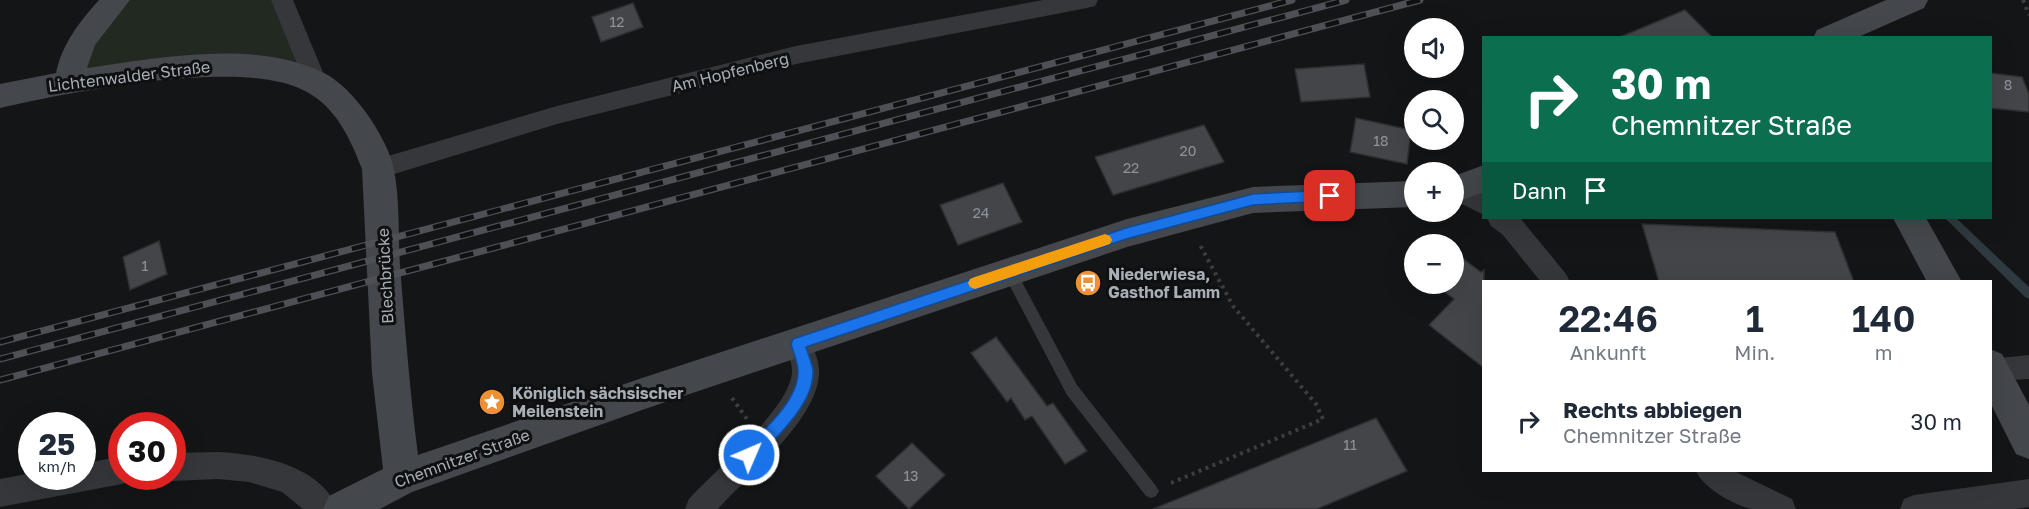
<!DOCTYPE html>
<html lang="de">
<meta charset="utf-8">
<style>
body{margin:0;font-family:"Golos Text",sans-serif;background:#f6f6f7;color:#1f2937;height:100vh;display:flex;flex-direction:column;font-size:22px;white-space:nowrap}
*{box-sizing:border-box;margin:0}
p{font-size:20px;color:#747a83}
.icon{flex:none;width:33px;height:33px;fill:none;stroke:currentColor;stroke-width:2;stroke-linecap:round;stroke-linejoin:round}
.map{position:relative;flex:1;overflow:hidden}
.drawer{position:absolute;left:1482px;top:280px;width:510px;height:192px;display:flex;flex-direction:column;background:#fff;border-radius:0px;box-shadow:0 6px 24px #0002}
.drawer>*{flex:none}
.guide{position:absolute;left:1482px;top:36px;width:510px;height:183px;border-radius:0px;box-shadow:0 6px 24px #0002;background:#0b6e4f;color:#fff;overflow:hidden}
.controls{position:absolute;left:1404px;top:18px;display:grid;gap:12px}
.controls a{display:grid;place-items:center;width:60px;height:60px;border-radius:50%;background:#fff;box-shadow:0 6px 24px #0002;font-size:30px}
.speed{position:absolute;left:18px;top:412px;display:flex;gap:12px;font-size:30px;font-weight:700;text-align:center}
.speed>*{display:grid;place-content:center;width:78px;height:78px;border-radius:50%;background:#fff;box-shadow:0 6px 24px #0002;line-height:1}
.speed small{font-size:15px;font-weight:400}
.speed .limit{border:9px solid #d22;background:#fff;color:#111}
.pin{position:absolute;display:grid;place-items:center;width:51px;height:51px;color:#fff;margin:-26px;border-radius:12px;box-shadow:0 3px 9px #0006}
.me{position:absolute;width:66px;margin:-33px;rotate:45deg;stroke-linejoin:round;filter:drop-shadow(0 0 4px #0008)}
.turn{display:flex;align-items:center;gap:21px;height:126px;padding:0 30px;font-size:27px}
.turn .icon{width:78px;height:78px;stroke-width:2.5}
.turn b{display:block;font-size:42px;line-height:51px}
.then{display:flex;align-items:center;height:57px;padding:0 30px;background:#0003;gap:12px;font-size:22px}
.eta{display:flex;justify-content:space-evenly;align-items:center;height:102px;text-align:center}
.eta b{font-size:36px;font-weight:600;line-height:42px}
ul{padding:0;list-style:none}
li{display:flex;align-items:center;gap:18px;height:78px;padding:0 30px}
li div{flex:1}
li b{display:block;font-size:22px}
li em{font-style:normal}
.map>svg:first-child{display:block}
.green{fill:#212921}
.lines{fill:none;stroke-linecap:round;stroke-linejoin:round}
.stream{fill:#2e3a3f;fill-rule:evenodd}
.building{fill:#434549;stroke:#2f2f32;stroke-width:1.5}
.path{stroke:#3c3f42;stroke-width:4;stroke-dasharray:3 4.5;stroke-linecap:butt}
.lane{fill:#36373b;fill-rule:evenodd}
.street{fill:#36373b;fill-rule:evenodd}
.secondary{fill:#44474b;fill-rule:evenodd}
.rail-casing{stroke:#4d5054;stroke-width:7}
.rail{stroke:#0f1011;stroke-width:4.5;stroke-dasharray:14;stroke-linecap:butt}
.route{fill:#1a73e8;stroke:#114b97;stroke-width:1.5}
.slow{fill:#f59e0b}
.labels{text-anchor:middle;stroke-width:6;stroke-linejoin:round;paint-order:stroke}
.number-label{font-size:14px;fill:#8e949b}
.street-label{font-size:16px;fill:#a7aeb6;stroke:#0f1011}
.poi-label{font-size:16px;font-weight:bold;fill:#a7aeb6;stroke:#0f1011;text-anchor:start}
</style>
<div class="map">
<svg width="2029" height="509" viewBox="0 0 2029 509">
<rect width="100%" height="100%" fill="#141516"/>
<!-- green -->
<path class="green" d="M116 0H282L315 82 285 72 71 82Z"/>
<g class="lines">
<!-- stream -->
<path class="stream" d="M1945 218H1956L2029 287V299L2025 297Z"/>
</g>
<!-- building -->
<g class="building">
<path d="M633 3 643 27 601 42 592 17Z"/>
<path d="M1685 10 1713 38H1620V37Z"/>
<path d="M1364 64 1370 97 1301 102 1295 69Z"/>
<path d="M1990 73 2022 77 2029 94V112L1990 108Z"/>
<path d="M1356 118 1411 130 1407 164 1350 152Z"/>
<path d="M1204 125 1224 162 1113 195 1095 157Z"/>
<path d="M1003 183 1022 222 958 245 940 205Z"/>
<path d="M1642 224 1835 232 1854 282H1659Z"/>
<path d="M159 241 167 274 130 290 123 257Z"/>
<path d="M1454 252 1481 272 1484 270V368L1429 325 1454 299 1434 284H1454Z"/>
<path d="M996 337 1047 406 1053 403 1087 451 1065 464 1032 416 1025 420 1011 398 1007 402 971 353Z"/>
<path d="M1376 418 1407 471 1317 509H1153Z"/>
<path d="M912 443 945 475 909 509 876 476Z"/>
</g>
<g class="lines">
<!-- path -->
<g class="path">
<path d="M2023 0 2029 15"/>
<path d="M1203 293 1222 287"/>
<path d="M732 398 747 419"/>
<path d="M1171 483 1323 419 1316 404 1233 306 1200 245"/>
</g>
<!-- lane -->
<path class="lane" d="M1009 265 1014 267 1077 385 1156 486 1159 491 1156 496 1151 498 1146 496 1067 395 1002 271 1004 267Z"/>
<!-- street -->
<g class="street">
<path d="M271 0H293L327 82 323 88 315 91 307 88Z"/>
<path d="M1043 0H1098L1095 6 1087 8 796 64 557 124 378 179 369 176 366 169 369 162 378 159 557 106 796 46Z"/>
<path d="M1454 179 1464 182 1484 193V215L1454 200Z"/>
<path d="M1487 218H1518L1521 219 1566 274 1570 282H1541L1503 235 1491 226Z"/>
<path d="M798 332 807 335C812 345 819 359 819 370 821 417 747 476 718 509H685L689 499C714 471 792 407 792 371 792 362 787 352 785 344L789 335Z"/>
<path d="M2029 355V379L1990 381V359Z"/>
<path d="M218 452C260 454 320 465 338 509H303L282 492 249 482 218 479 172 481 163 477H172V453Z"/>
<path d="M122 456V477H133L132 480 122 484 0 507V479L32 473V477H82V464Z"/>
<path d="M1696 471H1734L1792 499 1796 509C1782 509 1767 509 1753 509 1736 507 1702 487 1696 471Z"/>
<path d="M2029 479V507L2015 509H1900L1904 499 1914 495Z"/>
</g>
<!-- secondary -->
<g class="secondary">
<path d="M99 0H130L95 45 87 68C159 58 256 39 324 73 353 87 388 138 394 170 400 201 398 234 400 265 405 329 410 392 418 455L642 378 1127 219 1253 187 1414 181V207L1253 213 1127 247 642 410 412 492 380 509H323L329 496 383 469 372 373 362 169C350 138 335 105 303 90 241 58 69 92 0 108V84L56 73C62 44 80 21 99 0Z"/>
<path d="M1886 0H1928L1924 8 1856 38H1813L1817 30Z"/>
<path d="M1484 165V192L1454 203V176Z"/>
<path d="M1893 218H1926L1962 282H1927Z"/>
<path d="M1990 349 2002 354 2029 405V459L2016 454 1990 402Z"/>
</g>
<defs>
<g id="rail">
<path d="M0 342 1292 0"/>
<path d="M0 359 1346 0"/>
<path d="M0 380 1420 0"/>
</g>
</defs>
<!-- rail casing -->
<use href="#rail" class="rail-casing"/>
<!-- rail -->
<use href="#rail" class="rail"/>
</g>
<!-- route -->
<path class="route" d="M1330 190 1337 196 1330 201 1253 205 1126 239 806 347C808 354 812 363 813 370 815 403 776 438 755 460L749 462 744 460 742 455 744 450C763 431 799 400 798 371 798 362 793 352 791 344L793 339 1126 228 1253 194Z"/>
<!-- slow -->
<path class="slow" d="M1105 234 1110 236 1112 240 1110 244 975 289 970 287 968 283 970 279 975 277Z"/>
<!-- icons -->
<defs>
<symbol id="bus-disc" viewBox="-11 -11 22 22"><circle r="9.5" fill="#ed9036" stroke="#0f1011"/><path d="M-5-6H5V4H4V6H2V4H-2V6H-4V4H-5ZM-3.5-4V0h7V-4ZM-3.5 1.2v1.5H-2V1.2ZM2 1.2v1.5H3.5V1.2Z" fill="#fff"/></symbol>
<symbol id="sight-disc" viewBox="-11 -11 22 22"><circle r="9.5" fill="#ed9036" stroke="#0f1011"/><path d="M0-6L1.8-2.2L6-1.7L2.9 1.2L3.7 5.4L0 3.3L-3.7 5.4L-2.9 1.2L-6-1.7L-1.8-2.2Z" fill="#fff"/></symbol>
</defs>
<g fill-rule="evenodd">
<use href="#bus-disc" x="1073" y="268" width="30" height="30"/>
<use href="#sight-disc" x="477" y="387" width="30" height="30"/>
</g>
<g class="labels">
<!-- number labels -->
<g class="number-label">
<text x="617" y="27">12</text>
<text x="2008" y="90">8</text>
<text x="1381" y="146">18</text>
<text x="1188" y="156">20</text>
<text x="1131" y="173">22</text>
<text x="981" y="218">24</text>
<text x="145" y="271">1</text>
<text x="1350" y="450">11</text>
<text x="911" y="481">13</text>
</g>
<!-- street labels -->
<g class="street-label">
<text transform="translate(730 72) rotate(-14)" y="6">Am Hopfenberg</text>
<text transform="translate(129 76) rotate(-7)" y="6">Lichtenwalder Straße</text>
<text transform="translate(385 276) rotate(-93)" y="6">Blechbrücke</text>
<text transform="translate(462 458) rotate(-20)" y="6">Chemnitzer Straße</text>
</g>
<!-- poi labels -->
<g class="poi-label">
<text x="1108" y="280">Niederwiesa,<tspan x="1108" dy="18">Gasthof Lamm</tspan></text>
<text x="512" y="399">Königlich sächsischer<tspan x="512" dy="18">Meilenstein</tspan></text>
</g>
</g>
</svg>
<div class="controls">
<a><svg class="icon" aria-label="sound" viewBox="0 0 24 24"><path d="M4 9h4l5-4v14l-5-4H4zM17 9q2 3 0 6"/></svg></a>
<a><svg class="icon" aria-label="search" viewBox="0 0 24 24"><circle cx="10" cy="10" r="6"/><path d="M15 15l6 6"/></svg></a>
<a>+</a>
<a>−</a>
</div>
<div class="speed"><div>25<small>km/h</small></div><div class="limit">30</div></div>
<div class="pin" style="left:1330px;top:196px;background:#d93025"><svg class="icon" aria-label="arrive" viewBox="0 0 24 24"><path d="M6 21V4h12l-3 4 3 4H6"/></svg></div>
<svg class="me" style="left:749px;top:455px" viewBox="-20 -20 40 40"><circle r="17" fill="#1a73e8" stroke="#fff" stroke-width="3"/><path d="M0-11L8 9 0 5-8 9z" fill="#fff"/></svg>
<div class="guide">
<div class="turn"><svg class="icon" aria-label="right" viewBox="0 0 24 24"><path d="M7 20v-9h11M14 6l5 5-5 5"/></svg><div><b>30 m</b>Chemnitzer Straße</div></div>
<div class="then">Dann<svg class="icon" aria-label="arrive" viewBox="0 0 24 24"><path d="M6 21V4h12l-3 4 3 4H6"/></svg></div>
</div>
<section class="drawer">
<div class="eta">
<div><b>22:46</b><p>Ankunft</p></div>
<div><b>1</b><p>Min.</p></div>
<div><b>140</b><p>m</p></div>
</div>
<ul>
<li><svg class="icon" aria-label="right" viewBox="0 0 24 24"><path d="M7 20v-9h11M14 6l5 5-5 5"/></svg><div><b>Rechts abbiegen</b><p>Chemnitzer Straße</p></div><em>30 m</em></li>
</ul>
</section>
</div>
